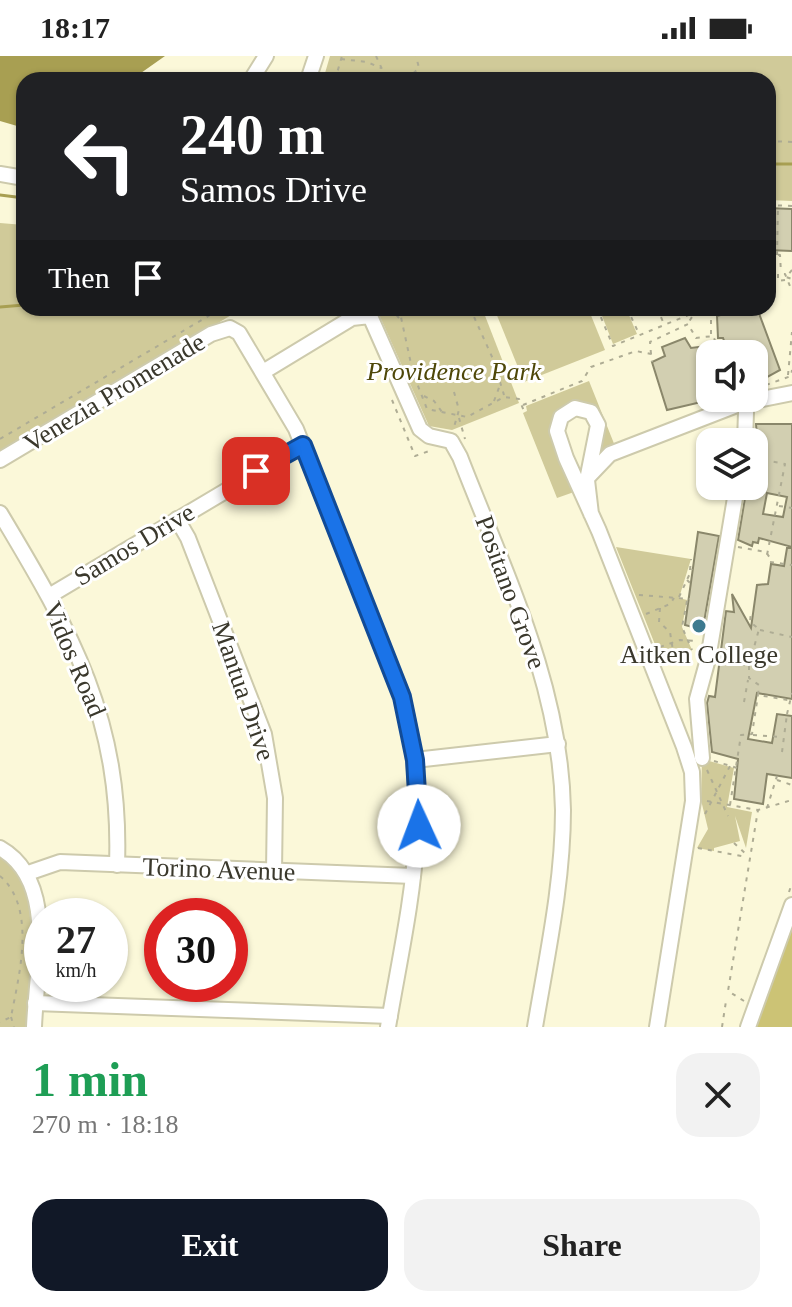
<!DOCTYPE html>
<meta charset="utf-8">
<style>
body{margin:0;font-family:Georgia,serif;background:#f2f2f2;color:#222;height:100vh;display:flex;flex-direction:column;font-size:30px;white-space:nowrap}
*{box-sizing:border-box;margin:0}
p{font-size:26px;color:#767676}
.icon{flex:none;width:44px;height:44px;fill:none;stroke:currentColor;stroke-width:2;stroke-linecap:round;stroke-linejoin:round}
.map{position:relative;height:971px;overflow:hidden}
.panel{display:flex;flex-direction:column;background:#fff;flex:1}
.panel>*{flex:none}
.banner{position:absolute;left:16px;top:16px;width:760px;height:244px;border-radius:24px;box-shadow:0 2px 6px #0004;background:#202124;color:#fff;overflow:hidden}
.fabs{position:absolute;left:696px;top:284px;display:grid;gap:16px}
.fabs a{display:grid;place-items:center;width:72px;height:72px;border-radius:16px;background:#fff;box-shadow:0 2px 6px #0004;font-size:40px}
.speed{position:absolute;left:24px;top:842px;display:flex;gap:16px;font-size:40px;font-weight:700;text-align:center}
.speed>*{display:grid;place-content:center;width:104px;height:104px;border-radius:50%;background:#fff;box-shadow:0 2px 6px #0004;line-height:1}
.speed small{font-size:20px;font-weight:400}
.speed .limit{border:12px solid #d22;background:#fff;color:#111}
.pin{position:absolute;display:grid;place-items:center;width:68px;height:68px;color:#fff;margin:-34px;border-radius:16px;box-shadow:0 4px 12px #0006}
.me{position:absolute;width:88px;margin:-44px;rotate:358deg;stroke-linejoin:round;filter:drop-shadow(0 0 6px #0008)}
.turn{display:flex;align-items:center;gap:28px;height:168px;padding:0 32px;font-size:36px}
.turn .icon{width:104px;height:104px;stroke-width:2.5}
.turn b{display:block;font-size:56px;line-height:68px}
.then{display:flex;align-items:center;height:76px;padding:0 32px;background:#0003;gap:16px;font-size:30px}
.round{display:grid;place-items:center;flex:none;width:84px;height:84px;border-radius:24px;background:#f2f2f2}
.summary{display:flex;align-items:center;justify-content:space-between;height:136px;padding:0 32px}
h1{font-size:48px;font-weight:800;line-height:60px;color:#1e9e55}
.cta{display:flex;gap:16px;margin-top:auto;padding:16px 32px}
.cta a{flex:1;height:92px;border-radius:24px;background:#111827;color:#fff;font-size:32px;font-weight:800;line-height:92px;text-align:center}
.cta a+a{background:#f2f2f2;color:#222}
.status{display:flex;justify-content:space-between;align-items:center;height:56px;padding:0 40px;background:#fff;direction:ltr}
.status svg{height:22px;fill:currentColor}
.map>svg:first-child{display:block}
.green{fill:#d0ca99}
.forest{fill:#ccc375}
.water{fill:#a89f52}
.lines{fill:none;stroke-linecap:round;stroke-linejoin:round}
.stream{stroke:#a89f52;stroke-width:3}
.building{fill:#d2cfb1;stroke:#8a876b;stroke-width:2;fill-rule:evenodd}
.minor-casing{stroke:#cdcaac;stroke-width:18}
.path{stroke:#aeac94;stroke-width:2;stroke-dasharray:4 6;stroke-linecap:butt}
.minor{stroke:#fff;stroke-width:14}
.route-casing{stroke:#114b97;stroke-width:20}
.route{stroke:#1a73e8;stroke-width:14}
.poi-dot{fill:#3d7a90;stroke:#fff;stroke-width:3}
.labels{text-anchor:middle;stroke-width:6;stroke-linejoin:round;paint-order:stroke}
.park-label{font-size:26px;font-style:italic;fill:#4e4708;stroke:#fff}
.street-label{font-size:26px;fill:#3a382c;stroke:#fff}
.poi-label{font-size:26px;fill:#3a382c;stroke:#fff}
</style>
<div class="status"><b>18:17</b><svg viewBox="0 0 49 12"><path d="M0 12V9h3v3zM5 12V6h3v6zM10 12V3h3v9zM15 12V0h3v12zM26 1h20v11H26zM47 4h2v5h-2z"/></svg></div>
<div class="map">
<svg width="792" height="971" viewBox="0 0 792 971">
<rect width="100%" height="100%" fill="#fbf8d9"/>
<!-- green -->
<g class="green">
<path d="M330 0H792V145L768 144V24H323Z"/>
<path d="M0 167 24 169V252H243L0 398Z"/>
<path d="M376 252H482L519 347 452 374 429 370Z"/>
<path d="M494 252H588L605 294 524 326Z"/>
<path d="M599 252H626L637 278 613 288Z"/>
<path d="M589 325 615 390 599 397 604 374 595 354 554 360 551 372 574 436 557 442 523 357 527 355 526 350Z"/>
<path d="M616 491 691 503 679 542 687 544 682 571 692 594 662 606Z"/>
<path d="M702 703 734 712 727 751 752 756 746 792 735 760 740 785 714 792V795L697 792 708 773 701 744Z"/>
<path d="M0 799C50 837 30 916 29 971H0Z"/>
</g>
<!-- forest -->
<path class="forest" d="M792 849V971H748Z"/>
<!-- water -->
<path class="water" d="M0 0H165L131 24H24V72L0 65Z"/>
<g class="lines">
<!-- stream -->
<g class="stream">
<path d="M768 108H792"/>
<path d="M0 139 24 142"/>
<path d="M0 251 24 249"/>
</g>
</g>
<!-- building -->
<g class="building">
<path d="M768 152 792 153V195L768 194Z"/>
<path d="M728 252H757L780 314 758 326 754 324V298H729L723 282H718L717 260 728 257Z"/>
<path d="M685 282 691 292 706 290 710 308V344L667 354 652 306 665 300 662 291Z"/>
<path d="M756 368H792V491L759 482 758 487 753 486 752 490 738 484 747 430H754V406L759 407ZM767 437 787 441 783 461 763 458Z"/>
<path d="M698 476 719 480 703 572 700 573 685 569Z"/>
<path d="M787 492H792V643L757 637 748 683 772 687 777 658 792 660V722L767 718 763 748 734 743 738 703 712 696 707 647 709 640 715 641 726 555 734 556 732 538 751 572 757 529 768 528 771 508 784 510Z"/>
</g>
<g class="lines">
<defs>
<g id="minor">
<path d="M251 24 266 0"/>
<path d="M308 24 316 0"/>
<path d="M0 118 24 122"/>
<path d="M263 316 352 262 370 260 420 373 429 380 451 385 460 401C504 515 561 629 563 754 563 827 547 899 535 971"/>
<path d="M745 386 746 356"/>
<path d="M0 404 211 278 230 272 239 277 296 373 402 641C434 761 408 853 388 971"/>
<path d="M589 420 610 398 742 347 792 337"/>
<path d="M0 457C72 577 122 664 117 809"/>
<path d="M591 458 587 424 598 369 591 356 575 352 561 361 557 375 566 402 599 475 684 691 692 716 693 745 657 971"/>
<path d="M177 463 188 482 264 678 275 742 274 815"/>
<path d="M49 540 303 389"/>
<path d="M702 702 697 643 708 603 737 430"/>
<path d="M415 704 558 688"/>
<path d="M0 792C58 825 36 914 34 971"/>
<path d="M28 817 60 806 413 820"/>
<path d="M35 947 390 960"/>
<path d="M748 971 792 849"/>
</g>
</defs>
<!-- minor casing -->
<use href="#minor" class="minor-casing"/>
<!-- path -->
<g class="path">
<path d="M376 0 387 24"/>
<path d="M341 3 367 6 381 12"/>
<path d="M335 24 342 0"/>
<path d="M406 24 419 12 416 0"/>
<path d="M768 85 792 86"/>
<path d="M768 149 792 150"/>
<path d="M768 198 780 199 781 217"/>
<path d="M777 199 778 149"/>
<path d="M792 214 786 221 792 223"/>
<path d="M768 223 775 222"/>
<path d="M785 224 778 225V218H785L792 235"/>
<path d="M390 252 399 262"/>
<path d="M399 252 413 317 427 353 467 361 504 341 519 343 524 355"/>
<path d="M470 252 493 303 504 339"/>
<path d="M597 252 613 290 691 258"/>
<path d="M627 252 639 278"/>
<path d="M657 252 664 268"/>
<path d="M688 252 692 261 688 267"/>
<path d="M711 278V260L726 252"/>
<path d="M651 298 650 286 688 268 696 282 713 280 721 298"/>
<path d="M788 319 792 276"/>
<path d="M766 329 791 320 792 314"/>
<path d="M454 336 459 354 454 371"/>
<path d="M424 340 434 345 442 356"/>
<path d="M392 344 415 400 432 394"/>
<path d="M494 345 500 329"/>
<path d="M523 349 582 325 591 311 636 295 651 298 652 306"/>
<path d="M459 362 465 383"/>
<path d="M0 383 222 252"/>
<path d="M754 402 785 408 766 504"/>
<path d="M779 450 792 452"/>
<path d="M738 491 766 496 772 505"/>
<path d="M770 506 792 509"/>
<path d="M690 514 691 503"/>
<path d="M687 524 692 529"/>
<path d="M639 539 690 543"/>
<path d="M679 541 692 513"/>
<path d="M687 545 682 571 692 594"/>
<path d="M660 552 659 566 670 576 674 601"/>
<path d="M646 558 670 548 674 542"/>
<path d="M760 574 792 581"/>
<path d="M660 591 680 584 696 585"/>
<path d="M721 605 749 610 759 573 750 566 751 556"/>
<path d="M749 610V622L759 629 758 639 788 644"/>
<path d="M744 646 748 624"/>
<path d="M787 658 792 637"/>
<path d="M753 679 782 681"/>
<path d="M782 696 787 658"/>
<path d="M714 705 737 712"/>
<path d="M707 714 728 760"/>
<path d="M777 724 792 729"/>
<path d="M707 745 758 754 792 744"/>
<path d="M730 749 741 679 752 678 758 639"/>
<path d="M767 752 777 720"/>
<path d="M705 758 730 710"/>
<path d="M734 787 748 800"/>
<path d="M698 792 747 801"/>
<path d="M0 820C37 852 19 919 11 961L0 966"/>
<path d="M789 836 792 827"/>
<path d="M744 945 728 935 758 754"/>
<path d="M11 961 14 971"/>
<path d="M722 971 726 945"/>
</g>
<!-- minor -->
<use href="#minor" class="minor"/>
</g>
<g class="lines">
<defs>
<path id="route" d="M256 415 303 389 402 641 415 704 419 770"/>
</defs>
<!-- route casing -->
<use href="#route" class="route-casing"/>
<!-- route -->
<use href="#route" class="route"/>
</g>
<!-- markers -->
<circle class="poi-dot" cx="699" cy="570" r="8"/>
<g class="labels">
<!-- park labels -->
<g class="park-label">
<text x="454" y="324">Providence Park</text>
</g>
<!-- street labels -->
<g class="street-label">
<text transform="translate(114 336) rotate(-31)" y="9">Venezia Promenade</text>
<text transform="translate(134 488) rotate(-31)" y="9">Samos Drive</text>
<text transform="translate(511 536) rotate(70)" y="9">Positano Grove</text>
<text transform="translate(75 603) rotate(67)" y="9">Vidos Road</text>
<text transform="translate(244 635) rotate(71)" y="9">Mantua Drive</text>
<text transform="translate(219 813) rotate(2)" y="9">Torino Avenue</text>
</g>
<!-- poi labels -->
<g class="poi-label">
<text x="699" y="607">Aitken College</text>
</g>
</g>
</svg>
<div class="fabs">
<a><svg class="icon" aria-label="sound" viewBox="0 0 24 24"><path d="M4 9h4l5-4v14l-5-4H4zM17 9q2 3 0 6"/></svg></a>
<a><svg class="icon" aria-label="layers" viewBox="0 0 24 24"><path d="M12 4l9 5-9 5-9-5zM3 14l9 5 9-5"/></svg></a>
</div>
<div class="speed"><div>27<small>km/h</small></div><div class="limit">30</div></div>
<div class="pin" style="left:256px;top:415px;background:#d93025"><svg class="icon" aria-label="arrive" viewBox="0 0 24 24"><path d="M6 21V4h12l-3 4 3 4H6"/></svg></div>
<svg class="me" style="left:419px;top:770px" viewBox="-20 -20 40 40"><circle r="19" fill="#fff"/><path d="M0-13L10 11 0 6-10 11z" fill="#1a73e8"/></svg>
<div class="banner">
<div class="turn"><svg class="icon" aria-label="left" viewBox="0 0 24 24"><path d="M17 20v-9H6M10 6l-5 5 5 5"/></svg><div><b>240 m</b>Samos Drive</div></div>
<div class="then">Then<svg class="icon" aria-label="arrive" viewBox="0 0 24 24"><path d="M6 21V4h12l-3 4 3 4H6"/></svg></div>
</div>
</div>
<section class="panel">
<div class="summary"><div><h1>1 min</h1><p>270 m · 18:18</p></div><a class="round"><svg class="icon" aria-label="close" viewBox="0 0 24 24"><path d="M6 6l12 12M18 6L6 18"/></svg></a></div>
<div class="cta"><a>Exit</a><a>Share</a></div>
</section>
